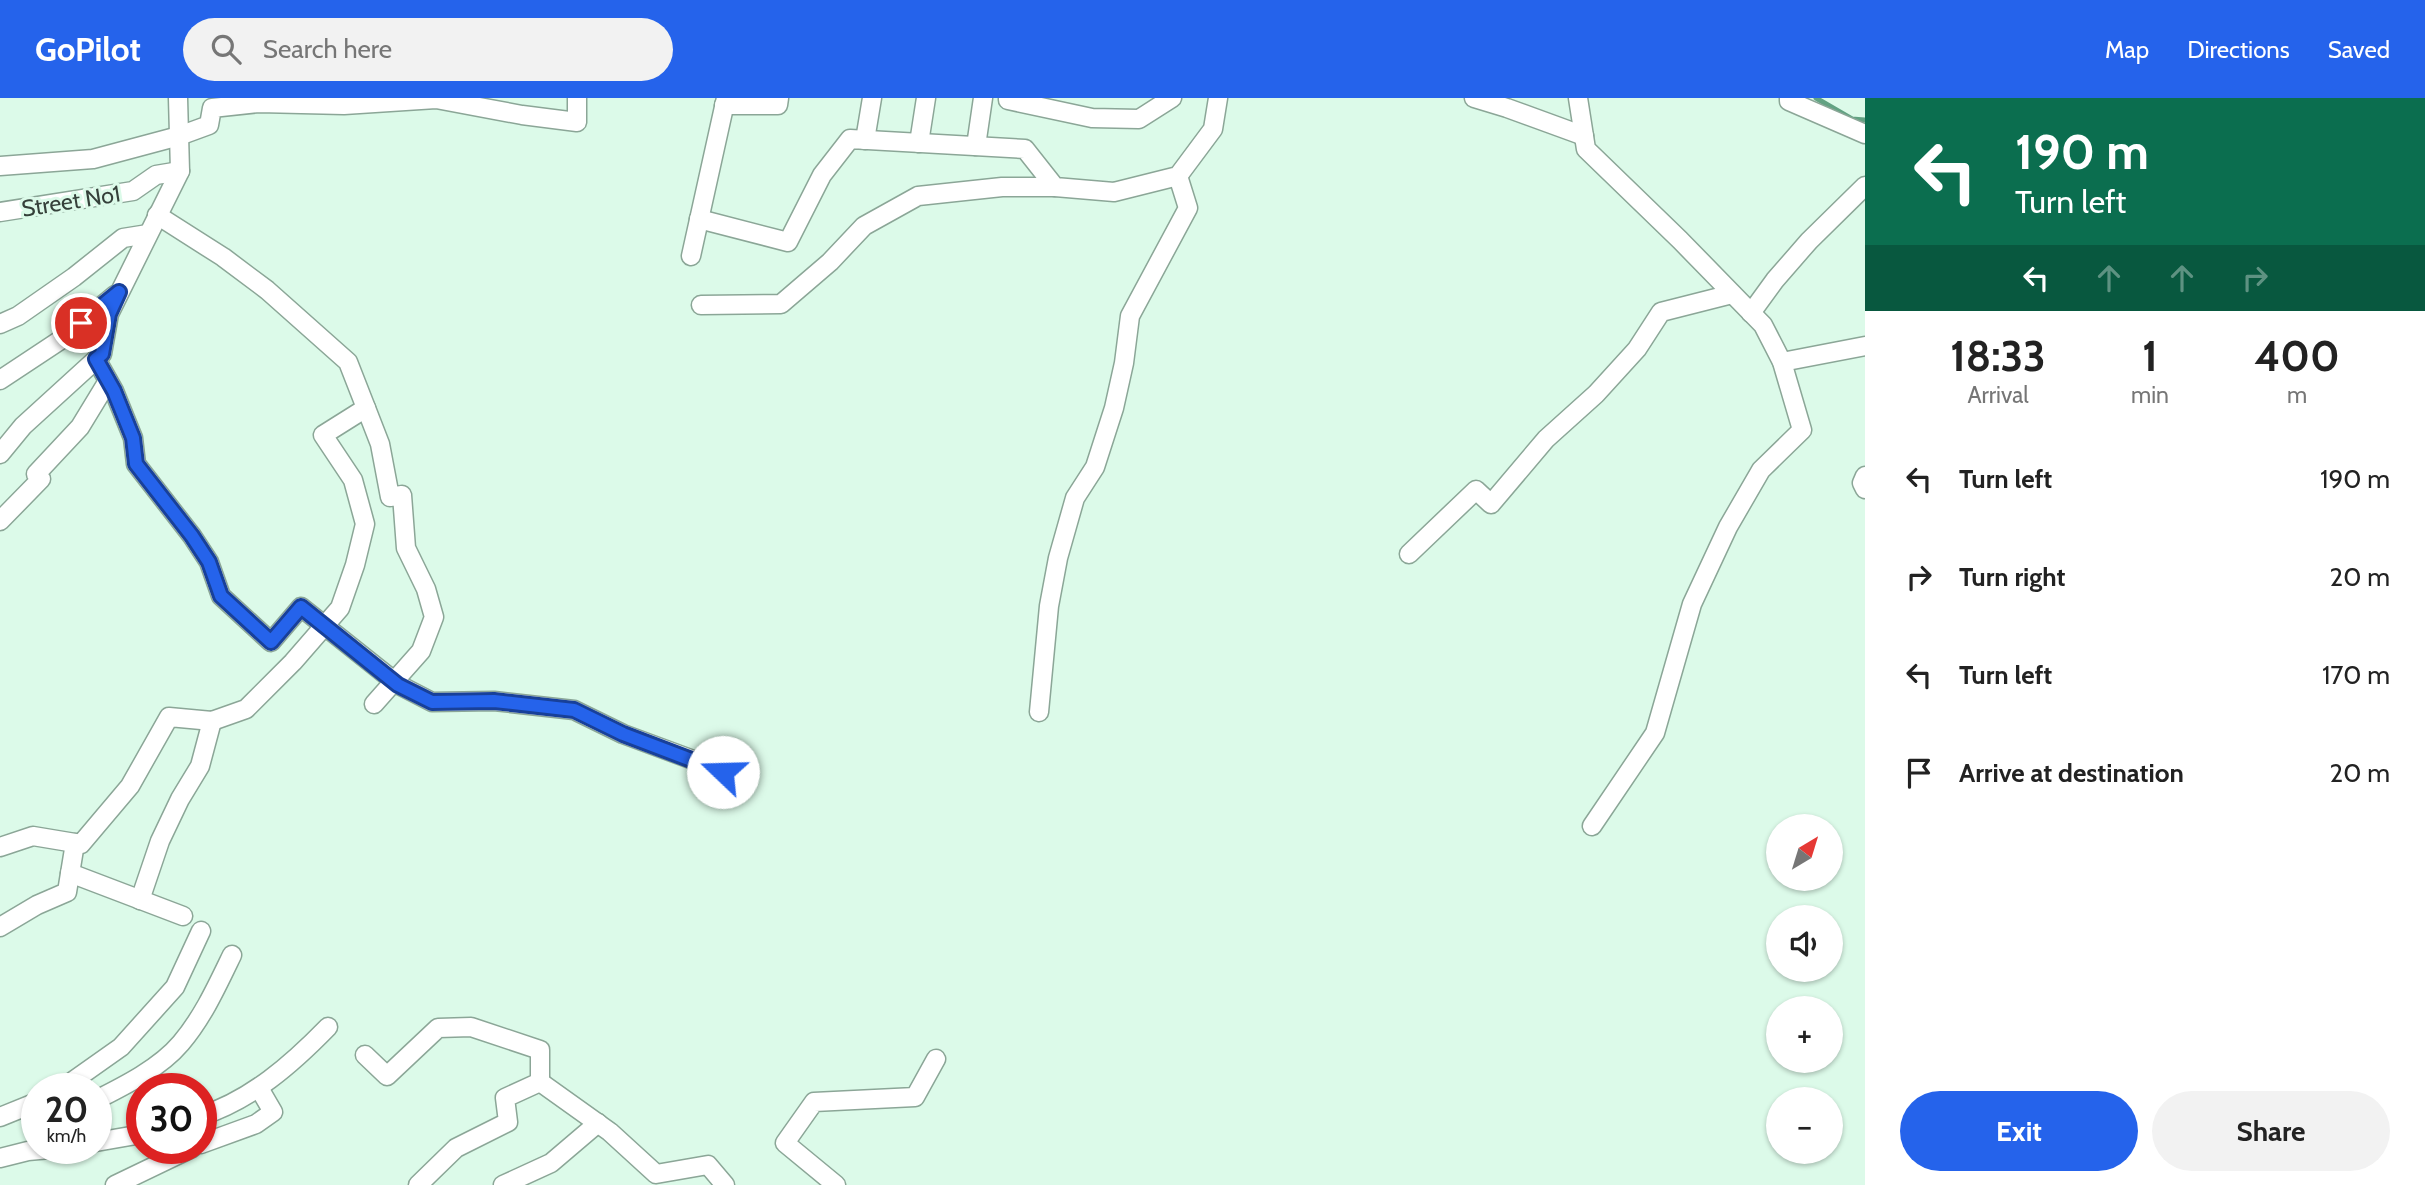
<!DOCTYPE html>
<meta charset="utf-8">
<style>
body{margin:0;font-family:Cabin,sans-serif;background:#f2f2f2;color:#222;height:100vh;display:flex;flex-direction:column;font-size:26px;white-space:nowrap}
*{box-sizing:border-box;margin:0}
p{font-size:23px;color:#767676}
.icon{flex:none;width:38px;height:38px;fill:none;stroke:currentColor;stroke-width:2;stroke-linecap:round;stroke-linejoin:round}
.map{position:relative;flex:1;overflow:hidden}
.side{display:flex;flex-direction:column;background:#fff;width:560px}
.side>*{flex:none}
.hud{background:#0b6e4f;color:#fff;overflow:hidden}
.needle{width:46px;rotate:38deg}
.buttons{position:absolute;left:1766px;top:716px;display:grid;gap:14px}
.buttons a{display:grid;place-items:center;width:77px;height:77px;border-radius:50%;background:#fff;box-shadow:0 2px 5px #0004;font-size:35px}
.speed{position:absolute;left:21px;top:975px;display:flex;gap:14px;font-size:35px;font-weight:700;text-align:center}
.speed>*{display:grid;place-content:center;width:91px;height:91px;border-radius:50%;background:#fff;box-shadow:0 2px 5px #0004;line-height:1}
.speed small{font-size:18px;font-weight:400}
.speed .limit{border:10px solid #d22;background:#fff;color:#111}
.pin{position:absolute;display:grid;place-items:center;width:60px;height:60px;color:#fff;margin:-30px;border:4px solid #fff;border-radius:50%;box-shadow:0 2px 7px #0007}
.me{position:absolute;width:77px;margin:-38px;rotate:291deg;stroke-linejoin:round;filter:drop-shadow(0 0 5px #0008)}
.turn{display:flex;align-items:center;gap:24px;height:147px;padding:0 35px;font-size:32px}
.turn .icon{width:91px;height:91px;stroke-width:2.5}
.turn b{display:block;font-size:49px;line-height:60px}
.lanes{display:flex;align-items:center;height:66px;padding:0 35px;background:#0003;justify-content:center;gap:35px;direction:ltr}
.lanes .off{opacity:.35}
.eta{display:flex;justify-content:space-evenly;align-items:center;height:119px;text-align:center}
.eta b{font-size:42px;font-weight:700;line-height:49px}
.primary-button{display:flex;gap:14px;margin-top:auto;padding:14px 35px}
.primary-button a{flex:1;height:80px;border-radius:42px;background:#2563eb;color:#fff;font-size:28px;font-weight:700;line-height:80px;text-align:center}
.primary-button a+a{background:#f2f2f2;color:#222}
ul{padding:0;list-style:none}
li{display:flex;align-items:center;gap:21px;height:98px;padding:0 35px}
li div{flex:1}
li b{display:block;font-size:26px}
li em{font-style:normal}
header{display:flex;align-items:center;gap:42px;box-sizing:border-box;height:98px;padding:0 35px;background:#2563eb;color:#fff}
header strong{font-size:33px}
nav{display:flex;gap:38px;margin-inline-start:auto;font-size:24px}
.search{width:490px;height:63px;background:#f2f2f2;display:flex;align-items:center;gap:18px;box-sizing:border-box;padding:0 24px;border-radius:38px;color:#767676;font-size:26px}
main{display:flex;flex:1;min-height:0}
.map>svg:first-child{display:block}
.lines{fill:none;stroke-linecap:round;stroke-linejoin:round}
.stream{stroke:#62a282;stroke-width:5}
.minor-casing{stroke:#8ba697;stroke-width:21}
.minor{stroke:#fff;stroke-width:18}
.route-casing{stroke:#184099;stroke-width:18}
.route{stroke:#2563eb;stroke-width:12}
.labels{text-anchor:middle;stroke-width:6;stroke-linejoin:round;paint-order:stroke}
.street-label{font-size:23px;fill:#35403a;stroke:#dcfae9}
</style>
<header>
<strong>GoPilot</strong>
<div class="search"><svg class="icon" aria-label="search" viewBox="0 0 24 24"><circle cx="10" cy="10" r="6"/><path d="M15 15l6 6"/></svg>Search here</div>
<nav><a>Map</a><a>Directions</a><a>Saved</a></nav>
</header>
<main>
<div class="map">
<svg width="1865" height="1087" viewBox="0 0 1865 1087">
<rect width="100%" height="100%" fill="#dcfae9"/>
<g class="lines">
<!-- stream -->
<path class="stream" d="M1816 0 1852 21 1865 22"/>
<defs>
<g id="minor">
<path d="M1008 0V2L1092 20 1139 21 1172 0"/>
<path d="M1474 0 1507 10 1584 38"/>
<path d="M1578 0 1586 51 1680 142 1763 227 1782 264 1802 332 1761 372 1728 429 1692 506 1655 635 1592 728"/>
<path d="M1789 0V3L1865 36"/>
<path d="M724 7H778L779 0"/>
<path d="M865 42 872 0"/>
<path d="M919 45 926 0"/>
<path d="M976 48 983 0"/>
<path d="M0 68 93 61 179 38 209 27 212 10 259 5 344 7 436 1 522 17 577 24V0"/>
<path d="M0 114 133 93 156 77 180 73"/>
<path d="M699 121 788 144 822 77 850 41 1025 51 1055 89 1114 94 1178 78 1213 31 1218 0"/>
<path d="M691 158 726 0"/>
<path d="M701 207 781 206 830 164 864 128 918 98 1002 89H1055"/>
<path d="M1751 215 1775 182 1809 143 1865 88"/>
<path d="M0 226 18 218 74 179 123 140 148 136"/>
<path d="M96 261 114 293 133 340 136 366 192 438 209 464 221 498 271 544 301 509 399 587 432 604 494 603 574 612 623 636 723 673"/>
<path d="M1782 264 1865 248"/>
<path d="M0 282 62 241 115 197"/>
<path d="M366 310 380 346 390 399 402 397 406 450 426 491 434 519 421 553 374 606"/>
<path d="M0 356 23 328 102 256 109 216 180 73 178 0"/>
<path d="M1865 378 1862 385 1865 391"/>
<path d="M0 423 41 381 36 376 80 329 108 283"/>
<path d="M1409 456 1476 392 1491 406 1546 341 1596 296 1637 251 1661 214 1732 196"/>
<path d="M1039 614 1049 508 1058 460 1075 400 1095 369 1114 310 1124 265 1130 218 1188 110 1178 78"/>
<path d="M0 749 33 738 81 746 130 688 169 619 212 623 246 611 293 564 340 510 355 467 365 426 353 382 323 337 366 310 348 264 267 192 223 159 157 117"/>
<path d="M70 775 183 818"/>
<path d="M140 802 160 743 180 701 200 668 212 623"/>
<path d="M0 829 37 807 67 794 75 745"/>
<path d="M365 957 387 978 438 930 471 929 540 952V984L505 1000 508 1024 456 1050 418 1087"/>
<path d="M540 984 610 1034 656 1076 708 1067 725 1087"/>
<path d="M63 990 121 949 175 889 201 833"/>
<path d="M96 1002C124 988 160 970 181 945 203 919 217 888 232 857"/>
<path d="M201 1018C251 1002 292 966 328 929"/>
<path d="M0 1019 37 1004"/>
<path d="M96 1044 142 1036"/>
<path d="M201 1046 256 1026 273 1014 259 990"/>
<path d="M0 1060 28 1053 61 1050"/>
<path d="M115 1087 192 1050"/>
<path d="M503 1087 551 1065 598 1025"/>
<path d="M836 1087 785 1045 814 1004 915 999 936 961"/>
</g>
</defs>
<!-- minor casing -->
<use href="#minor" class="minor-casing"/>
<!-- minor -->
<use href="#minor" class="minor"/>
</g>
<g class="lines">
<defs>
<path id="route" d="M81 225 119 194 109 216 102 256 96 261 114 293 133 340 136 366 192 438 209 464 221 498 271 544 301 509 398 587 432 604 494 603 574 612 623 636 723 674"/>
</defs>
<!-- route casing -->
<use href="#route" class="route-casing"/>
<!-- route -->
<use href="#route" class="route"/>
</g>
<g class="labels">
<!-- street labels -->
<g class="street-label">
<text transform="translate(71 103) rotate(-9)" y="8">Street No1</text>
</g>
</g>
</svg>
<div class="buttons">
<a><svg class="needle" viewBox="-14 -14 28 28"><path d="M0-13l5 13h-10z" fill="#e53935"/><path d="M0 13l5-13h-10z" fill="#767676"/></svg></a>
<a><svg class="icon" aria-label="sound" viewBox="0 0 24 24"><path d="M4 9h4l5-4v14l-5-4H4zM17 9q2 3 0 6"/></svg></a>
<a>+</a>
<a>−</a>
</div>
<div class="speed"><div>20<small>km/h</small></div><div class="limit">30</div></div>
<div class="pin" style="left:81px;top:225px;background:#d93025"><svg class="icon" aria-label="arrive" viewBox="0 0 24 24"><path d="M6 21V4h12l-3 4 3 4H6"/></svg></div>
<svg class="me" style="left:723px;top:674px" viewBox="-20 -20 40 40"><circle r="19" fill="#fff"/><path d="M0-13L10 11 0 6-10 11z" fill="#2563eb"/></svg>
</div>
<section class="side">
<div class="hud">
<div class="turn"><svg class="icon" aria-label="left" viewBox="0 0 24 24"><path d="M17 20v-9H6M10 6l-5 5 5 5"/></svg><div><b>190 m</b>Turn left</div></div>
<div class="lanes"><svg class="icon" aria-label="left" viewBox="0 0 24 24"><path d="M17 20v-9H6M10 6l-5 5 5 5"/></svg><svg class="icon off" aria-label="ahead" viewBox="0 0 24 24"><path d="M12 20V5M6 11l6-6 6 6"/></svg><svg class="icon off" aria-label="ahead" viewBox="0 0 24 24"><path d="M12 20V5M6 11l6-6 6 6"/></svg><svg class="icon off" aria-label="right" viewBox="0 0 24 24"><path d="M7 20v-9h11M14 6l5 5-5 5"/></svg></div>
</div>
<div class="eta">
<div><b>18:33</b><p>Arrival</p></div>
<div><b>1</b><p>min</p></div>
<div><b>400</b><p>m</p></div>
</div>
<ul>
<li><svg class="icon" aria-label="left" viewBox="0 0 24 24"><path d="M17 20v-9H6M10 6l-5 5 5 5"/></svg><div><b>Turn left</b></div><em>190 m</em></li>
<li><svg class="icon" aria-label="right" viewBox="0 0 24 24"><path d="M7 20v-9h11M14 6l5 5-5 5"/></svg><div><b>Turn right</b></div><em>20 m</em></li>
<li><svg class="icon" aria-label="left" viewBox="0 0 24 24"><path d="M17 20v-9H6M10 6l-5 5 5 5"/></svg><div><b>Turn left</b></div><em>170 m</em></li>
<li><svg class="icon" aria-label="arrive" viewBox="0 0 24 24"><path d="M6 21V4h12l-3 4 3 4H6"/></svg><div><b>Arrive at destination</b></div><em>20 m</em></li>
</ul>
<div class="primary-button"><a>Exit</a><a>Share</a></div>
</section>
</main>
